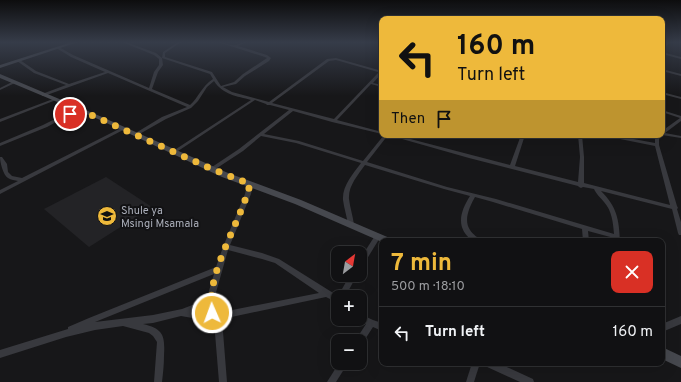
<!DOCTYPE html>
<meta charset="utf-8">
<style>
body{margin:0;font-family:Overpass,sans-serif;background:#1a1a1c;color:#f1f3f6;height:100vh;display:flex;flex-direction:column;font-size:15px;white-space:nowrap}
*{box-sizing:border-box;margin:0}
p{font-size:13px;color:#9c9da0}
.icon{flex:none;width:22px;height:22px;fill:none;stroke:currentColor;stroke-width:2;stroke-linecap:round;stroke-linejoin:round}
.map{position:relative;flex:1;overflow:hidden}
.drawer{position:absolute;left:379px;top:238px;width:286px;height:128px;display:flex;flex-direction:column;background:#111113;border-radius:8px;box-shadow:0 4px 16px #0002,0 0 0 1px #303133}
.drawer>*{flex:none}
.banner{position:absolute;left:379px;top:16px;width:286px;height:122px;border-radius:8px;box-shadow:0 4px 16px #0002,0 0 0 1px #303133;background:#eeb93b;color:#111;overflow:hidden}
.needle{width:26px;rotate:31deg}
.tools{position:absolute;left:331px;top:246px;display:grid;gap:8px}
.tools a{display:grid;place-items:center;width:36px;height:36px;border-radius:8px;background:#111113;box-shadow:0 4px 16px #0002,0 0 0 1px #303133;font-size:20px}
.pin{position:absolute;display:grid;place-items:center;width:34px;height:34px;color:#fff;margin:-17px;border:2px solid #fff;border-radius:50%;box-shadow:0 1px 4px #0007}
.me{position:absolute;width:44px;margin:-22px;rotate:358deg;stroke-linejoin:round;filter:drop-shadow(0 0 3px #0008)}
.turn{display:flex;align-items:center;gap:14px;height:84px;padding:0 12px;font-size:18px}
.turn .icon{width:52px;height:52px;stroke-width:2.5}
.turn b{display:block;font-size:28px;line-height:34px}
.then{display:flex;align-items:center;height:38px;padding:0 12px;background:#0003;gap:8px;font-size:15px}
.round{display:grid;place-items:center;flex:none;width:42px;height:42px;border-radius:8px;background:#1a1a1c}
.head{display:flex;align-items:center;justify-content:space-between;height:68px;padding:0 12px}
h1{font-size:24px;font-weight:700;line-height:30px;color:#eeb93b}
ul{padding:0;list-style:none}
li{display:flex;align-items:center;gap:12px;height:52px;padding:0 12px;border-top:1px solid #303133}
li div{flex:1}
li b{display:block;font-size:15px}
li em{font-style:normal}
.map>svg:first-child{display:block}
.built{fill:#232326}
.lines{fill:none;stroke-linecap:round;stroke-linejoin:round}
.street{fill:#38393e;fill-rule:evenodd}
.secondary{fill:#46484e;fill-rule:evenodd}
.route{stroke:#eeb93b;stroke-width:7;stroke-dasharray:0 12.6}
.labels{text-anchor:middle;stroke-width:4;stroke-linejoin:round;paint-order:stroke}
.poi-label{font-size:11px;fill:#aaaeb9;stroke:#121214;text-anchor:start}
</style>
<div class="map">
<svg width="681" height="382" viewBox="0 0 681 382">
<rect width="100%" height="100%" fill="#171719"/>
<!-- built -->
<path class="built" d="M106 177 152 207 89 247 44 209Z"/>
<g class="lines">
<!-- street -->
<g class="street">
<path d="M122 42H126L156 53 162 58 163 65 158 72 152 89 190 105C199 97 201 87 213 79L210 74 162 58 163 52 178 42H181L165 53V57L212 72 221 86 234 82 243 74 267 58 265 57 218 42C223 42 230 46 236 45 240 44 242 42 246 42L238 46 267 55 271 58 269 61 245 76 236 84 223 87 232 92 269 102 327 59 336 58 382 71 381 74 373 83 382 85V87L371 84 337 120 382 132V134L332 122 293 111 264 134 299 141 363 161 384 135H395L510 165 521 135H525L515 166 578 182 580 157 578 135H582L584 157V183L670 205 655 146 605 136 603 135H612L655 143V138L657 135H662V131L680 118 662 112V110L681 116V121L665 133 681 136V138L662 135 659 138V145L677 206 678 208 677 209 681 222V235H679L678 233 672 209 601 191C617 207 619 219 620 241H614V238L588 231 589 241H583L582 229 493 202 475 197C470 206 463 220 470 230 473 235 478 237 481 241H473C455 228 460 212 470 196L444 189 365 165C358 175 348 186 349 199 350 208 353 216 354 225L353 227H349L348 225C347 217 344 208 343 200 342 186 353 174 361 163L296 143 261 136 243 151 214 170 212 171 209 169 239 149 289 110 270 105H267L266 104 255 100 175 153 173 152V151L251 100C237 96 223 95 214 81L207 87 198 101 191 108 166 119 136 136 134 135V134L162 117 187 107 108 73 44 96H42V94L66 85 34 73 17 61 20 60 36 71 69 84 105 72 71 57 58 49V47H59L73 55 149 88 154 72 159 65V59L154 55ZM336 60 378 72V73L334 119 272 103 329 61ZM388 135 469 158 578 186 579 187 581 188 583 187 594 189C596 194 601 198 604 202 612 211 613 222 614 234L496 199 447 187 367 162Z"/>
<path d="M669 42H672L662 48V46Z"/>
<path d="M662 52 681 57V59L662 54Z"/>
<path d="M662 69 681 74V76L662 71Z"/>
<path d="M14 81 17 82 0 90V88Z"/>
<path d="M662 92 681 97V99L662 94Z"/>
<path d="M53 99 56 100 0 122V119Z"/>
<path d="M77 108H78L80 109 47 127 0 146V143L43 125Z"/>
<path d="M121 128H123L125 129 0 194V190L18 181C15 180 11 180 8 178 3 175 0 162 0 157H2L7 164 8 172 12 176 22 178Z"/>
<path d="M250 182 253 184 251 194 230 245 262 253 279 259 338 296 350 275H357L345 297H338V303L326 297 222 319 227 382H219L214 321 198 319 181 316 153 323 143 324C164 329 165 336 164 356 164 365 163 373 162 382H154L157 342 153 336 149 333 123 326 95 330 66 337 0 358V350L68 329V327L89 318 216 267 223 247 245 194 247 184ZM228 250 262 259 275 263 319 293 217 313 216 312 215 296ZM214 274 208 294 195 304 182 309 153 315 95 322ZM208 303V313L192 311 201 308Z"/>
<path d="M376 234H380L381 236 362 267 360 268V259Z"/>
<path d="M360 314 373 320 382 323V331L373 327 362 344H360V341H355L366 324 357 319H360Z"/>
<path d="M681 316V324L662 332V324Z"/>
<path d="M339 363H348L336 382H327Z"/>
<path d="M472 363H480L474 382H466Z"/>
<path d="M484 363H498L533 379 534 382H520L485 366Z"/>
</g>
<!-- secondary -->
<g class="secondary">
<path d="M72 42H78L0 68V65Z"/>
<path d="M0 74 102 117 228 173 301 200 392 239 394 241 382 242 295 204 222 177 98 119 0 78Z"/>
<path d="M662 347 681 356V368L662 359Z"/>
</g>
</g>
<!-- sky -->
<linearGradient id="sky" x2="0" y2="1"><stop stop-color="#0d0d0e"/><stop offset="0.44" stop-color="#363c49"/><stop offset="1" stop-color="#363c49" stop-opacity="0"/></linearGradient>
<rect width="681" height="96" fill="url(#sky)"/>
<g class="lines">
<!-- route -->
<path class="route" d="M70 114 78 109 212 169 250 184C241 222 205 274 212 313"/>
</g>
<!-- icons -->
<defs>
<symbol id="school-disc" viewBox="-11 -11 22 22"><circle r="9.5" fill="#eeb93b" stroke="#121214"/><path d="M0-5L7-2L0 1L-7-2ZM-4 1L0 2.5L4 1V4Q0 6-4 4Z" fill="#111"/></symbol>
</defs>
<g fill-rule="evenodd">
<use href="#school-disc" x="96" y="205" width="22" height="22"/>
</g>
<g class="labels">
<!-- poi labels -->
<g class="poi-label">
<text x="121" y="214">Shule ya<tspan x="121" dy="13">Msingi Msamala</tspan></text>
</g>
</g>
</svg>
<div class="tools">
<a><svg class="needle" viewBox="-14 -14 28 28"><path d="M0-13l5 13h-10z" fill="#e53935"/><path d="M0 13l5-13h-10z" fill="#9c9da0"/></svg></a>
<a>+</a>
<a>−</a>
</div>
<div class="pin" style="left:70px;top:114px;background:#d93025"><svg class="icon" aria-label="arrive" viewBox="0 0 24 24"><path d="M6 21V4h12l-3 4 3 4H6"/></svg></div>
<svg class="me" style="left:212px;top:313px" viewBox="-20 -20 40 40"><circle r="17" fill="#eeb93b" stroke="#fff" stroke-width="3"/><path d="M0-11L8 9 0 5-8 9z" fill="#fff"/></svg>
<div class="banner">
<div class="turn"><svg class="icon" aria-label="left" viewBox="0 0 24 24"><path d="M17 20v-9H6M10 6l-5 5 5 5"/></svg><div><b>160 m</b>Turn left</div></div>
<div class="then">Then<svg class="icon" aria-label="arrive" viewBox="0 0 24 24"><path d="M6 21V4h12l-3 4 3 4H6"/></svg></div>
</div>
<section class="drawer">
<div class="head"><div><h1>7 min</h1><p>500 m · 18:10</p></div><a class="round" style="background:#d93025;color:#fff"><svg class="icon" aria-label="close" viewBox="0 0 24 24"><path d="M6 6l12 12M18 6L6 18"/></svg></a></div>
<ul>
<li><svg class="icon" aria-label="left" viewBox="0 0 24 24"><path d="M17 20v-9H6M10 6l-5 5 5 5"/></svg><div><b>Turn left</b></div><em>160 m</em></li>
</ul>
</section>
</div>
